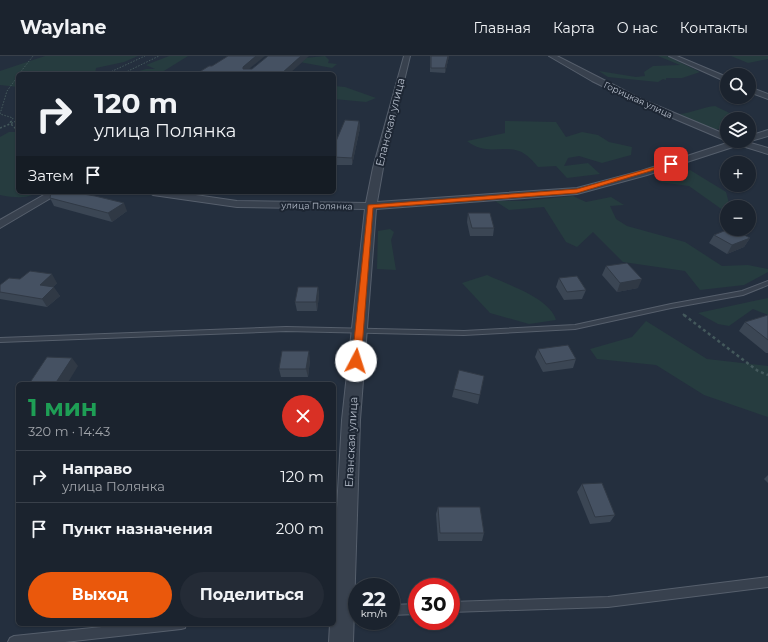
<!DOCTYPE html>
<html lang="ru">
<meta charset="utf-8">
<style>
body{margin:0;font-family:Montserrat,sans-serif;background:#242b36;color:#f1f3f6;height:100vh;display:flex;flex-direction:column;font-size:15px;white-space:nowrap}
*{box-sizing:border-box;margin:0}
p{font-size:13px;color:#a0a4aa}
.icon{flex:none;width:22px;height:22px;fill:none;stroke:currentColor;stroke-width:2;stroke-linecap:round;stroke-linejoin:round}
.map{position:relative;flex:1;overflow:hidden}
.details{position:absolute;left:16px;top:326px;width:320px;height:244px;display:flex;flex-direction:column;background:#1b232e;border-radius:6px;box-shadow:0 1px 3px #0004,0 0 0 1px #39404a}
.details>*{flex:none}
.guide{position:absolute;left:16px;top:16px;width:320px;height:122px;border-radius:6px;box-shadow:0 1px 3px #0004,0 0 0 1px #39404a;background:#1b232e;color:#f1f3f6;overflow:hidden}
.tools{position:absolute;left:720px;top:12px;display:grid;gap:8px}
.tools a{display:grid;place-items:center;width:36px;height:36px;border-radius:50%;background:#1b232e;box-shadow:0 1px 3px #0004,0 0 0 1px #39404a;font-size:20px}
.speed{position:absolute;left:348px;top:522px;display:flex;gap:8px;font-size:20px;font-weight:700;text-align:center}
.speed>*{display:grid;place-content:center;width:52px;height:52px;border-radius:50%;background:#1b232e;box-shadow:0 1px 3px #0004,0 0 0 1px #39404a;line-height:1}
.speed small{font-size:10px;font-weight:400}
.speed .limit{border:6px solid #d22;background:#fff;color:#111}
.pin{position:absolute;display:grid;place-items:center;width:34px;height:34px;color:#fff;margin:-17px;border-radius:8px;box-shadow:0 2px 6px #0006}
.me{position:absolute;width:44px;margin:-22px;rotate:5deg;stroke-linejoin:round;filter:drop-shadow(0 0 3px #0008)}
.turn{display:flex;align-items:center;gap:14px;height:84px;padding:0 12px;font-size:18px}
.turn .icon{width:52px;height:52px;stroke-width:2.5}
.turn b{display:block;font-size:28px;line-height:34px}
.then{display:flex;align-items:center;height:38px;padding:0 12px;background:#0003;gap:8px;font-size:15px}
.round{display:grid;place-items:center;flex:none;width:42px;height:42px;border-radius:21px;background:#242b36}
.summary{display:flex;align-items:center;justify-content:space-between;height:68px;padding:0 12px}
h1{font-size:24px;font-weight:700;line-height:30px;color:#1e9e55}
.action{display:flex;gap:8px;margin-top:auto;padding:8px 12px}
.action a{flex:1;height:46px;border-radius:24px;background:#ea580c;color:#fff;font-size:16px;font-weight:700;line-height:46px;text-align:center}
.action a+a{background:#242b36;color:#f1f3f6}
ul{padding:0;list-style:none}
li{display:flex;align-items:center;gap:12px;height:52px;padding:0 12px;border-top:1px solid #39404a}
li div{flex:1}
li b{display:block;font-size:15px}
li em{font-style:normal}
header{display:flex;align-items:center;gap:24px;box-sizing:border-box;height:56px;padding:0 20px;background:#1b232e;border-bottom:1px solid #39404a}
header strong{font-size:19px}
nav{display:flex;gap:22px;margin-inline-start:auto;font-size:14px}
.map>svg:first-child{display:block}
.green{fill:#263c3f}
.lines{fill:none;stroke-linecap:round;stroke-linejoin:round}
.service-casing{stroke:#565f6c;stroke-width:2}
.minor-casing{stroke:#565f6c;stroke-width:2}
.path-far3{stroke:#44595c;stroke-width:1;stroke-dasharray:1.5 1.5;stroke-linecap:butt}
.path-far2{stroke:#44595c;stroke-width:1.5;stroke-dasharray:2 2;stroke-linecap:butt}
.path-far1{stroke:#44595c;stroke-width:2;stroke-dasharray:2.5 2.5;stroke-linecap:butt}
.path{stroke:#44595c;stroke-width:2.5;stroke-dasharray:3 3;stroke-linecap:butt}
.service{fill:#38414e;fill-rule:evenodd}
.minor{fill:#38414e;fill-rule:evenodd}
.wall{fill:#3b4654}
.shaded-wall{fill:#303945}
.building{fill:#455162;stroke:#303945}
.route{fill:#ea580c;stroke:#983908}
.labels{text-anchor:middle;stroke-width:4;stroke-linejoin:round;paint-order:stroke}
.far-street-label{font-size:9px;fill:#b4bcc9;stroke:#1d2633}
.street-label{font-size:11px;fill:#b4bcc9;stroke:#1d2633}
</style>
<header>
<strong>Waylane</strong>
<nav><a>Главная</a><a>Карта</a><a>О нас</a><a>Контакты</a></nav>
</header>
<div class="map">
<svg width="768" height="586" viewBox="0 0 768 586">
<rect width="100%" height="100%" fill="#242f3e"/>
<!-- green -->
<g class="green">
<path d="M45 0H138L124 6 96 12 95 18H18V31L0 29V15Z"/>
<path d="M169 0H188L159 18H129L146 13H155L146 9Z"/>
<path d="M325 0 329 4 328 7 337 8 332 12 294 5 304 2Z"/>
<path d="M658 0H667L700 16 682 22H666V24L663 23 658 26 608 21 599 15 636 21 645 20 644 16 653 10 680 9Z"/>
<path d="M731 0H768V3L748 7Z"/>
<path d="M334 30 345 31 376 42 366 46 334 43Z"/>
<path d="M715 50 742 63H727V67H723L724 72 713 74 679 58C692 57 703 51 715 50Z"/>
<path d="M505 65 556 66 566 81 582 76 598 79 609 86 632 91 631 99 602 107 579 100 568 102 564 110 588 107 600 118 567 122 556 110 538 111C533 105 527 98 519 95 500 89 486 100 467 85L505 77Z"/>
<path d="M9 76H18V136H40C25 143 16 142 0 139V81Z"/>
<path d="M690 114 726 136 730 151H727V157L689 130 659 126Z"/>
<path d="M573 140 586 146 611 141 624 149 610 150 616 163 627 170 685 186 722 210 748 209 768 213V216L744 229 700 234 685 215 623 206 593 176 577 191 566 186 544 151 509 154 495 145H522Z"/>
<path d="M390 173 394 176 391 184 396 214 377 213 378 175Z"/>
<path d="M487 219C506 228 550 242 556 264L529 268 490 257 462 227Z"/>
<path d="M768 242V259L753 253 729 270 718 268 698 257Z"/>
<path d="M646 265 707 303 768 310V361L704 339 656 309 597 303 590 293 632 281Z"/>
</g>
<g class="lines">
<defs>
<g id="service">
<path d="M768 225V229L743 239 671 252 575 273 464 279 286 275 0 286V282L286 271 464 275 575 269 671 248 742 235Z"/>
<path d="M768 521V531L608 551 451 556V546L608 541Z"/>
<path d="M417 548V558L391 559V549Z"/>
<path d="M357 550V560L334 561V551Z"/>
<path d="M131 568H186L185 572 181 573 65 586H8L10 582 14 580Z"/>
</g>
<g id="minor">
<path d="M404 0H410L383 112 377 146 577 132 641 115 730 86V85H749V80L768 74V80L747 86 768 92V98L739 89 647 119 577 138 376 153 360 364 353 586H329L330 568H334V506L342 364 365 153 237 151 153 139 148 136H175L237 145 366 147 373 112Z"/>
<path d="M549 0H557L641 43 727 79V85L635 46 592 25Z"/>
<path d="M669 0H677L727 21V26Z"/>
<path d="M749 31 768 38V43L749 36Z"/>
<path d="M49 136H61L0 172V164Z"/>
</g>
</defs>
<!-- service casing -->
<use href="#service" class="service-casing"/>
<!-- minor casing -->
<use href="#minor" class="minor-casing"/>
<!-- path-far3 -->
<g class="path-far3">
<path d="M19 18 33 0"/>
<path d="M106 18 145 0"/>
<path d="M122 18 159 0"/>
<path d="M11 66 13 62 0 58 7 35 18 20"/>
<path d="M14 66 18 64"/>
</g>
<!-- path-far2 -->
<g class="path-far2">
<path d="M11 65 10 67 15 72H18"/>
<path d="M0 72 17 65"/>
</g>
<!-- path-far1 -->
<path class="path-far1" d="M683 258 685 260"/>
<!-- path -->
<path class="path" d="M684 259 758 315 768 319"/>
<!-- service -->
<use href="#service" class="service"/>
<!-- minor -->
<use href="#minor" class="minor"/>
</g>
<!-- wall -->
<g class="wall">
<path d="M268 0 289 18H196L252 13Z"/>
<path d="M430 0H449L445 17 430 16Z"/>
<path d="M359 65 360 72 352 109H334V90Z"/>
<path d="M50 142 127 155 112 166 54 150Z"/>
<path d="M468 157 494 172 493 180H470L467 166Z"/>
<path d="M714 179 750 182 744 191 727 198 709 187Z"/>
<path d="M606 210 638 232 617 236 602 219Z"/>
<path d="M559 222 586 234 582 243 564 244 556 231Z"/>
<path d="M20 223 57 227 53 231 60 240 47 251 0 243V229Z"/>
<path d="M318 231 319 240 317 255H297L295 246Z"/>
<path d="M768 259V297H766L739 275 745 266Z"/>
<path d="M538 293 576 303 573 312 543 316 535 301Z"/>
<path d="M310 304 308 321H281L279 313Z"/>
<path d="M484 320 478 348 452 341 454 333Z"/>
<path d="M768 419V427L764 423Z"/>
<path d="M582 428 615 459 610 466 590 468 577 436Z"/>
<path d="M438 451 484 477 482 485H438L436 458Z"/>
</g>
<!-- shaded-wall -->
<g class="shaded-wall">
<path d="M256 0H265L244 17 243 13V11Z"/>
<path d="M301 0H309L289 18H282V17Z"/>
<path d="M448 0H449L445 17V12Z"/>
<path d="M359 65 360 72 352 109V102Z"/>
<path d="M124 147 127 155 112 166 108 157Z"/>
<path d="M750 182 744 191 727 198 732 189Z"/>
<path d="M52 218 57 227 46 238 40 229Z"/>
<path d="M642 223 638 232 617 236 620 227Z"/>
<path d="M54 231 60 240 47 251 42 243Z"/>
<path d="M318 231 319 240 317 255 316 246Z"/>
<path d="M309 295 310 304 308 321 306 313Z"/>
<path d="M72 302 78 310 67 328H55Z"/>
</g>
<!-- building -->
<g class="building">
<path d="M228 0H256L243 11V13H252L268 0H301L282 17 269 16 266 18H196L209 10H212Z"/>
<path d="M431 0H448L445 12H431Z"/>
<path d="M345 64 359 65 352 102 334 101V90Z"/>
<path d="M51 136H71L95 140 124 147 108 157 50 142Z"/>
<path d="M468 157H490L494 172H472Z"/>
<path d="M729 173H733L750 182 732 189 714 179Z"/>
<path d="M627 207 642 223 620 227 606 210Z"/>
<path d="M30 215 52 218 40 229 54 231 42 243 0 236V229L9 222 20 223Z"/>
<path d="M577 220 586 234 567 236 559 222Z"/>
<path d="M298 231H318L316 246H295Z"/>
<path d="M768 259V284L745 266Z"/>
<path d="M568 289 576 303 546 308 538 293Z"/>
<path d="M282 295H309L306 313H279Z"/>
<path d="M47 301 72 302 55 328H29Z"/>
<path d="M459 314 484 320 480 339 454 333Z"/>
<path d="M602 427 615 459 595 461 582 428Z"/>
<path d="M438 451H480L484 477H440Z"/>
</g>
<!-- route -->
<path class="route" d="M669 107 674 108 577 137 373 152 361 305 356 309 353 308 352 305 368 149 577 133Z"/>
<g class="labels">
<!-- far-street labels -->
<g class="far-street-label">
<text transform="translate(638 44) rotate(25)" y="3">Горицкая улица</text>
<text transform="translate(317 150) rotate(1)" y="3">улица Полянка</text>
</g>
<!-- street labels -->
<g class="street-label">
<text transform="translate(390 66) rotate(-76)" y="4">Еланская улица</text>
<text transform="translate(351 386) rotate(-87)" y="4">Еланская улица</text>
</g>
</g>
</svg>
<div class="tools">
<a><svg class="icon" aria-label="search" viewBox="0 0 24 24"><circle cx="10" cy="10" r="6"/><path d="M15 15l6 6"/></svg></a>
<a><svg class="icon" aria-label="layers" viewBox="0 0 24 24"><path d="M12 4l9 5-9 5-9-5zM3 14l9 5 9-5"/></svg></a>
<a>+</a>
<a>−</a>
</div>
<div class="speed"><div>22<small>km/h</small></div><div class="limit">30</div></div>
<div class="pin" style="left:671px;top:108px;background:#d93025"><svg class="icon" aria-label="arrive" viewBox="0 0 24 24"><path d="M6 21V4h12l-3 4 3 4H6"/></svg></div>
<svg class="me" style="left:356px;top:305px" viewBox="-20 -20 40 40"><circle r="19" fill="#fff"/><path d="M0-13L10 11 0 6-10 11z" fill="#ea580c"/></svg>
<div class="guide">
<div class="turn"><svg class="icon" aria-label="right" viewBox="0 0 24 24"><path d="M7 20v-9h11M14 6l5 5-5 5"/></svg><div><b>120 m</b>улица Полянка</div></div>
<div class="then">Затем<svg class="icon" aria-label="arrive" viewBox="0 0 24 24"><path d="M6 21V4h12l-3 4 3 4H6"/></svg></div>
</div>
<section class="details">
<div class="summary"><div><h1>1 мин</h1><p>320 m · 14:43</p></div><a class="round" style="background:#d93025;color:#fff"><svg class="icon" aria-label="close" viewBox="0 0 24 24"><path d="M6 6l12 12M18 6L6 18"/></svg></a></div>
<ul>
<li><svg class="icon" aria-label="right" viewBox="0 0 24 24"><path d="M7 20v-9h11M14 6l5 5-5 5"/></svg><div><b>Направо</b><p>улица Полянка</p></div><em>120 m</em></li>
<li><svg class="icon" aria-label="arrive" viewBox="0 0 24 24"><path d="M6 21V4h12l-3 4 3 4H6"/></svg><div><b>Пункт назначения</b></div><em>200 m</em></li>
</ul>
<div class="action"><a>Выход</a><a>Поделиться</a></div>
</section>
</div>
